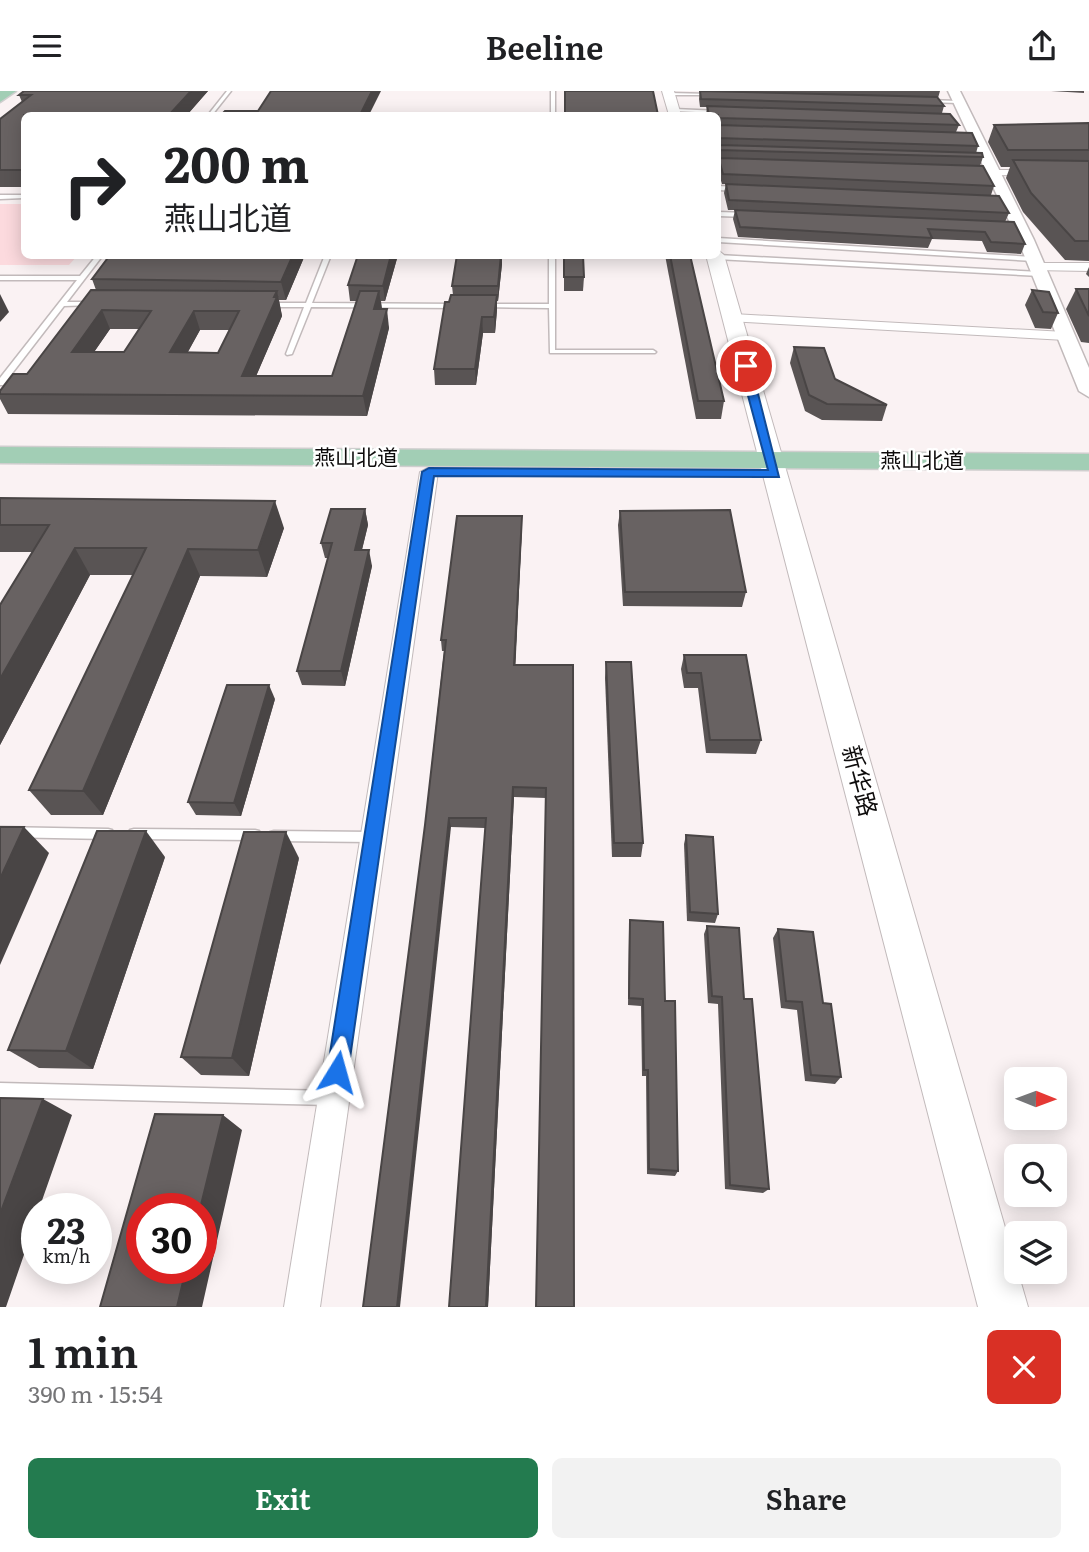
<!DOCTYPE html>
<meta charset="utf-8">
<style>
body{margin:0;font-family:Literata,"Noto Sans SC",serif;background:#f2f2f2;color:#202124;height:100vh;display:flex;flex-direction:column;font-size:26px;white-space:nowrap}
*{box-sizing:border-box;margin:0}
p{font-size:23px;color:#757577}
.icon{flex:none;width:38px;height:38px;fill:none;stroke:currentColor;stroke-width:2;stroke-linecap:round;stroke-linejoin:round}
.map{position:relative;height:1216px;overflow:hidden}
.drawer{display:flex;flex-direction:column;background:#fff;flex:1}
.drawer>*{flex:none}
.top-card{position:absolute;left:21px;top:21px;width:700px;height:147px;border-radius:10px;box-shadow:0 4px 18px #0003;background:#fff;color:#202124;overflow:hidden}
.needle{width:46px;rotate:91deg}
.controls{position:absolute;left:1004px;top:976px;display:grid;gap:14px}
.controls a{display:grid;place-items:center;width:63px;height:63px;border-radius:10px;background:#fff;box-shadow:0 4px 18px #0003;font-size:35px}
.speed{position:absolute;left:21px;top:1102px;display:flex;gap:14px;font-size:35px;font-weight:700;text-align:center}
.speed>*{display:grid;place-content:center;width:91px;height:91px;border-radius:50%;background:#fff;box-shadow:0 4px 18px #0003;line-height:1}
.speed small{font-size:18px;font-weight:400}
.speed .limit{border:10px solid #d22;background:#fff;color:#111}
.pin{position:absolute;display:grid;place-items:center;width:60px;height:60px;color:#fff;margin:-30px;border:4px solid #fff;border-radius:50%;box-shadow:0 2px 7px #0007}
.me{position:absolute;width:77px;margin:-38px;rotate:8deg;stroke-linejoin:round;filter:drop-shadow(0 0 5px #0008)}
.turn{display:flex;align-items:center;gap:24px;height:147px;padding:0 28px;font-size:32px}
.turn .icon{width:91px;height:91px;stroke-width:2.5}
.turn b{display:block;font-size:49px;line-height:60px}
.round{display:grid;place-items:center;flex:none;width:74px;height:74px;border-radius:10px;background:#f2f2f2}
.headline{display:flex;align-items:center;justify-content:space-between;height:119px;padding:0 28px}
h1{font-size:42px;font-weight:600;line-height:52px}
.primary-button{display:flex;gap:14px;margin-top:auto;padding:14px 28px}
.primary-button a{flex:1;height:80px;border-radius:10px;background:#237b4f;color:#fff;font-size:28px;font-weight:600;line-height:80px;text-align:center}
.primary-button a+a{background:#f2f2f2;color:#202124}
header{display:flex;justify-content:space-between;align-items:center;height:91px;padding:0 28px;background:#fff;font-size:32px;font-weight:600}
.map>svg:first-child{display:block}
.green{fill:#fcdade}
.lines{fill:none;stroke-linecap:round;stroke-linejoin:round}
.service-casing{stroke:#c2babb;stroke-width:3}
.minor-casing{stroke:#c2babb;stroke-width:2}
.tertiary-casing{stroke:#c2babb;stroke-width:3}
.secondary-casing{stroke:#c2babb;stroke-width:2}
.primary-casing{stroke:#cfcece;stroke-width:3}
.service{fill:#fff;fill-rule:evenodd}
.minor{fill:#fff;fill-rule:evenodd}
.tertiary{fill:#fff;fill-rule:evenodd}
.secondary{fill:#fff;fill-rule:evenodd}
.primary{fill:#a2ceb5;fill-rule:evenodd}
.wall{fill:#595454;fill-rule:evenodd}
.shaded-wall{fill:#494545}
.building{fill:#686262;stroke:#494545;stroke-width:2;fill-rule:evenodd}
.route{fill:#1a73e8;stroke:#114b97;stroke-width:2}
.labels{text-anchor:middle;stroke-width:5;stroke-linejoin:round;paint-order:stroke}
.far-street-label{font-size:21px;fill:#0e0c0c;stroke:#fff}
.street-label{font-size:24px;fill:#0e0c0c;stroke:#fff}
</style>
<header><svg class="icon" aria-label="menu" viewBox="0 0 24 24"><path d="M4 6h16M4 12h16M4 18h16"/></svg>Beeline<svg class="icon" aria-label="share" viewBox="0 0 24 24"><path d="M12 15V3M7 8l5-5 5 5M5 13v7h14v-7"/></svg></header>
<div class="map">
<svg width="1089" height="1216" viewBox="0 0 1089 1216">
<rect width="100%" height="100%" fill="#faf2f3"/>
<!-- green -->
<path class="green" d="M0 113H24V164L77 165 69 174H0Z"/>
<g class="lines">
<defs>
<g id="service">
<path d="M227 0H231L212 24H208Z"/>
<rect x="551" y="0" width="4" height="24"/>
<path d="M669 2 711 3 713 4H667Z"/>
<path d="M927 9 959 10 961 11 959 12 925 11Z"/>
<path d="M674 18 720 20 722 21 720 22 672 20Z"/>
<path d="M718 95 739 96 742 98 739 100 718 99Z"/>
<path d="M0 104H24V107L0 108Z"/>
<path d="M718 121 748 122 751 124 748 126 718 125Z"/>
<path d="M718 147 1034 166 1037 168 1034 170 718 151Z"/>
<path d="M97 164H103L67 211H94L97 213 96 214 64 215 3 294H0V287L77 189H0V185H80Z"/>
<path d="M325 164H331L312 212 458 213 461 215 458 217 311 216 292 263 287 264 286 263 304 216H268L265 214 268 212H306Z"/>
<path d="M549 164H555V259H653L656 261 655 262H550L549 217 483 216V214L485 213H549Z"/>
<path d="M718 164 1040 181 1043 183 1040 185 716 168 713 166Z"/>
<path d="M0 736 108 738 112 739 114 743 112 747 108 748 0 746Z"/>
<path d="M134 738 255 739 259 740 261 744 259 748 255 749 134 748 130 747 128 743 130 739Z"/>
<path d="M274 740 373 741 377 742 379 746 377 750 373 751 274 750 270 749 268 745 270 741Z"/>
<path d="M0 992 331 1000 336 1002 338 1007 336 1012 331 1014 0 1006Z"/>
</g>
<g id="minor">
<path d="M993 79H1089V85L989 84V80Z"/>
<path d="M1037 172H1089V180L1032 179 1030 176Z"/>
<path d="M733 223 1065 241 1072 245 1065 249 728 230V224Z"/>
<path d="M429 376 438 381 320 1216H284L420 381Z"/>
</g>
<path id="tertiary" d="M948 0H960L1034 149 1089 277V306L1079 300 1018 149Z"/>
<g id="secondary">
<path d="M662 0H674L681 24H669Z"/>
<path d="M718 159 724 164 1028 1216H978L706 164H718Z"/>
</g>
<g id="primary">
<path d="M0 0H16L0 11Z"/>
<path d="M0 356 1089 363V379L0 372Z"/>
</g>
</defs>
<!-- service casing -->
<use href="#service" class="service-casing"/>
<!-- minor casing -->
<use href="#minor" class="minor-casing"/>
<!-- tertiary casing -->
<use href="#tertiary" class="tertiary-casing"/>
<!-- secondary casing -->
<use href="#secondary" class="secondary-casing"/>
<!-- primary casing -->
<use href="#primary" class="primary-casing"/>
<!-- service -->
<use href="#service" class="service"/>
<!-- minor -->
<use href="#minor" class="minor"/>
<!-- tertiary -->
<use href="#tertiary" class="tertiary"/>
<!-- secondary -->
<use href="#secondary" class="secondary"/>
<!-- primary -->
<use href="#primary" class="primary"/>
</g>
<!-- wall -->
<g class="wall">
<path d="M24 0H208L187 24H24V96H0V28L22 11 19 4Z"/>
<path d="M693 0H940L938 7 944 15 942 22 959 34 956 41 978 55 976 62 983 66 980 75 994 95 991 104 1009 122 1005 131 1025 153 1021 163 987 161 982 150 932 148 928 157 738 146 733 128 735 119H728L724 102 726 93H722L718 80V24H706L707 16H700L699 8 700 0Z"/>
<path d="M1051 0H1084V2Z"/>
<path d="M1089 32V170L1065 169 1023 121 1006 87 1010 76H1001L988 51 994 34Z"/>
<path d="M305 164 286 209H279L282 225 256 285H332L357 210H350L348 194 398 164 385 210H381L382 218 389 237 367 325 8 323 0 308V300L27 283 96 199 92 188ZM110 238H139L124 261H94ZM200 239H230L218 262H187Z"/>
<path d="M457 164H502V173L498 210H497V219L495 242H483L476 294H435L434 278 449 211 453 204 452 195Z"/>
<path d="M564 164 584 186 583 200H564Z"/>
<path d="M665 164H690L724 310 721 328H696Z"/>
<path d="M1089 176V186L1086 183Z"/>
<path d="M1076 198H1089V252L1081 251 1066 218Z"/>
<path d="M1032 199 1058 222 1051 238 1035 237 1025 214Z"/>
<path d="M794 256 835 288 887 314 882 330 822 329 805 320 790 272Z"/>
<path d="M0 407 284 437 267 486 200 485 103 724H51L29 699 133 484H90L0 654V514L32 461H0Z"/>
<path d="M365 418 368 434 362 459 372 475 345 595 302 594 297 580 328 467H325L321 452Z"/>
<path d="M620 420 746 501 742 516 623 515 618 434Z"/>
<path d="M522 436 515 574H573L546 707 514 706 488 1216H449L485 737 451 736 425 734 444 560H442L441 549Z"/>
<path d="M684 564 761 649 756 663 706 662 698 597H684L681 578Z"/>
<path d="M606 571 643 752 641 766H612L605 587Z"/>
<path d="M275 608 241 725 196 724 188 711Z"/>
<path d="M686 744 718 823 715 832 687 830 684 753Z"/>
<path d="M165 766 93 978 39 977 8 959Z"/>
<path d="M299 767 249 985 201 984 181 966Z"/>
<path d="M630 829 665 910 678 1080 675 1085 647 1083 646 985H642L641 915 628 914 629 838Z"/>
<path d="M707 835 744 908 769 1098 763 1102 725 1098 718 913 708 912 704 843Z"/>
<path d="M778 838 841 986 835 993 805 990 797 919 781 917 773 847Z"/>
</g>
<!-- shaded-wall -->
<g class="shaded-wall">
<path d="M191 0H208L187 24H169Z"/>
<path d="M372 0H381L369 24H360Z"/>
<path d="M293 164H305L286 209 281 191Z"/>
<path d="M391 164H398L385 210 383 195Z"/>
<path d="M501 164 502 173 498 210V195Z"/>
<path d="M277 200 282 225 248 304 242 285Z"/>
<path d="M379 200 382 219 374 218Z"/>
<path d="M0 203 9 221 0 231Z"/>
<path d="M497 204V219L495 242 494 226Z"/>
<path d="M387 218 389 237 367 325 363 305Z"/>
<path d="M102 219 110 238 81 280 72 261Z"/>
<path d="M194 220 200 239 177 281 170 261Z"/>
<path d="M482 226 483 242 476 294 475 278Z"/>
<path d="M275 410 284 437 267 486 258 459Z"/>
<path d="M365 418 368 434 358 474 355 459Z"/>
<path d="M522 425V436L515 584 514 574Z"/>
<path d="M75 457 90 484 0 654V588Z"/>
<path d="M188 458 200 485 103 724 83 700Z"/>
<path d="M369 459 372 475 345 595 341 580Z"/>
<path d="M269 594 275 608 241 725 234 712Z"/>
<path d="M513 696 514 706 488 1216H486Z"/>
<path d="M449 727 451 736 400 1216H397Z"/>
<path d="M24 736 49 762 0 874V788Z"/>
<path d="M146 740 165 766 93 978 66 960Z"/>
<path d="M286 741 299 767 249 985 232 967Z"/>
<path d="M43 1008 72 1024 39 1118H37V1126L6 1216H0V1123Z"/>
<path d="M223 1024 242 1039 202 1216H177L186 1178H201V1118H200Z"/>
</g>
<!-- building -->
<g class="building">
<path d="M24 0H191L169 24H24V79H0V28L31 4H19Z"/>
<path d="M271 0H372L360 24H221L225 20H258Z"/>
<path d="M565 0H653L658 24H516V23H565Z"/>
<path d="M700 0 937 6 944 15 701 8Z"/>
<path d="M707 15 950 23 959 34 719 27 718 30V24H709Z"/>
<path d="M718 32 719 34 972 42 978 55 719 47 718 50Z"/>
<path d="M1089 32V59H1008L994 34Z"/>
<path d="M718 52 719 54 982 62 983 66 719 59 718 62Z"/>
<path d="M718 65 719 67 983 75 994 95 723 83Z"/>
<path d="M1013 69 1089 70V150H1075L1031 102Z"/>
<path d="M726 93 999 105 1009 122 729 109Z"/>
<path d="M735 119 1014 131 1025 153 991 151 985 141 928 138 932 147 740 136Z"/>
<path d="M110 164H293L281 191 92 188Z"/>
<path d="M358 164H391L383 195 348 194Z"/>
<path d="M457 164H501L498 195H452Z"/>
<path d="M564 164H583L584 186H564Z"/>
<path d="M670 164H690L724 310H698Z"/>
<path d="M1076 198H1089V225Z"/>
<path d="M91 199 277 200 274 206H277L242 285H332L360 200H379L374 218H387L363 305 0 303V300L13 283H27ZM102 219 151 220 124 261H72ZM194 220H239L218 262 170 261Z"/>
<path d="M1032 199 1049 201 1058 222 1043 221Z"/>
<path d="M451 204H497L494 226H482L475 278H434L445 211H449Z"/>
<path d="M794 256 824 257 835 288 887 314 827 313 809 304Z"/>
<path d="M0 407 275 410 258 459 188 458 83 700 29 699 146 457H75L0 588V514L49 434H0Z"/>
<path d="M331 418H365L355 459H369L341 580H297L332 452H321Z"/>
<path d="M730 419 746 501H625L620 420Z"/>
<path d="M457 425H522L514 574H573L574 1216H536L546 697 513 696 486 1216H449L486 727H449L397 1216H363L425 734 446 549H441Z"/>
<path d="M684 564H746L761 649H710L701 582H687Z"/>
<path d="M606 571H631L643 752H614Z"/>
<path d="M227 594H269L234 712 188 711Z"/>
<path d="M0 736H24L0 788Z"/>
<path d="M97 740H146L66 960 8 959Z"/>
<path d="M244 741H286L232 967 181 966Z"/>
<path d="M686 744 713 746 718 823 690 821Z"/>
<path d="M630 829 663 831 665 910H675L678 1080 649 1078 648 979H644L643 908 629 907Z"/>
<path d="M707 835 739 837 744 908H752L769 1098 730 1094 722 906 712 905Z"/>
<path d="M778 838 813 841 823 912 831 913 841 986 811 984 802 911 786 910Z"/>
<path d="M0 1007 43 1008 0 1123Z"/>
<path d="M155 1023 223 1024 200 1118H142V1178H186L177 1216H100Z"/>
</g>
<!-- route -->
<path class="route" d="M746 271 751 275 779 386 434 385 348 981 345 989 337 992 330 989 327 981 422 381 429 377 768 379 740 275Z"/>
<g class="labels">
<!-- far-street labels -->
<g class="far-street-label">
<text x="356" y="374">燕山北道</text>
<text x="922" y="377">燕山北道</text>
</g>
<!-- street labels -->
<g class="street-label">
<text transform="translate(859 690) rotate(75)" y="8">新华路</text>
</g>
</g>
</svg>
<div class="controls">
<a><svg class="needle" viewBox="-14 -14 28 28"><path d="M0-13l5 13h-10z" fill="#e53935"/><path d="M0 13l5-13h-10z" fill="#757577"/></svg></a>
<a><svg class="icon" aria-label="search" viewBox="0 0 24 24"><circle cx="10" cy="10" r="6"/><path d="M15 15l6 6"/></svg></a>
<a><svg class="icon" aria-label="layers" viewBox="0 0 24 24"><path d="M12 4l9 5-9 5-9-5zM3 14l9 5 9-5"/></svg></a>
</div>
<div class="speed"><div>23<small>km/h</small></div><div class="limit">30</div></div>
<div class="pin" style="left:746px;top:275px;background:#d93025"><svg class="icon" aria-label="arrive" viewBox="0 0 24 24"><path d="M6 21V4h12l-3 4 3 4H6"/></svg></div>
<svg class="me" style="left:337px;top:981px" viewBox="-20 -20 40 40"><path d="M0-17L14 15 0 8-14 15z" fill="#1a73e8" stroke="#fff" stroke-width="4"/></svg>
<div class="top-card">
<div class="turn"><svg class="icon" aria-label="right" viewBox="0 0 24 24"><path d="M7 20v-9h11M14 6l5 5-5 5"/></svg><div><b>200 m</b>燕山北道</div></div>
</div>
</div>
<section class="drawer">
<div class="headline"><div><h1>1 min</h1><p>390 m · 15:54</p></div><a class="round" style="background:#d93025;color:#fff"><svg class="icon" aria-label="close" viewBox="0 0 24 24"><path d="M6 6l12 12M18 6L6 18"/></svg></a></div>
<div class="primary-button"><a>Exit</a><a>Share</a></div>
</section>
